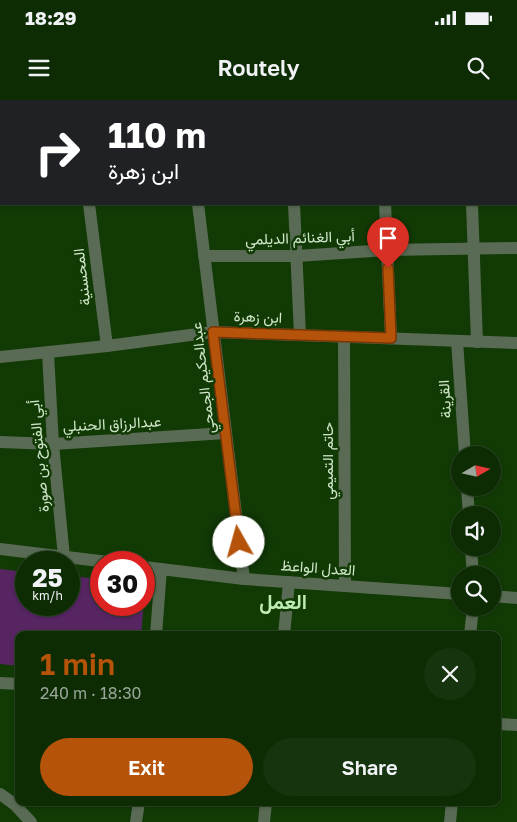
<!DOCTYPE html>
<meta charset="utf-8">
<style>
body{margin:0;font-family:"Golos Text",Vazirmatn,sans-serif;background:#16340e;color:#f1f3f6;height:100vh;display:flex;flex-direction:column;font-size:19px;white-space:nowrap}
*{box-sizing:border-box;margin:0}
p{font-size:16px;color:#9aa79a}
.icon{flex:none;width:28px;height:28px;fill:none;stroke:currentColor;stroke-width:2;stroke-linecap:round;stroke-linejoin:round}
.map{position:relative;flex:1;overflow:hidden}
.details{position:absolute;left:15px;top:531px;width:486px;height:175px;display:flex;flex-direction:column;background:#0d2c04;border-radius:10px;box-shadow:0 1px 4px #0004,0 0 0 1px #2d4826}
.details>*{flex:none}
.top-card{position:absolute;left:0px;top:0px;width:518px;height:105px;box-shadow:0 1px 4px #0004,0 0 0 1px #2d4826;background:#202124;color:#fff;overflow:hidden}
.needle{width:32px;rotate:81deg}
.controls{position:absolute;left:451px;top:346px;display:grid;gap:10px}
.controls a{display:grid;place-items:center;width:50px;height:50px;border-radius:50%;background:#0d2c04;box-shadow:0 1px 4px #0004,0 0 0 1px #2d4826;font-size:25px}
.speed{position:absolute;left:15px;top:451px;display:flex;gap:10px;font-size:25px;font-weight:700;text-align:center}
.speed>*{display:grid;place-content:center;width:65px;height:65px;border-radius:50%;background:#0d2c04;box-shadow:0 1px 4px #0004,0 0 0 1px #2d4826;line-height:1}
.speed small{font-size:12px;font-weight:400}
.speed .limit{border:8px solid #d22;background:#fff;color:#111}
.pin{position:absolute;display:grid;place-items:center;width:42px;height:42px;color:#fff;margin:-51px -21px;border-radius:50% 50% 50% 0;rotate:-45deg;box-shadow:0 0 5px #0007}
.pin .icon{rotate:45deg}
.me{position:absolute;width:55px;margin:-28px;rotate:353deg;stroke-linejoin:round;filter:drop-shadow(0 0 4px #0008)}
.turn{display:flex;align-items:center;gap:18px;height:105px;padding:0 25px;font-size:22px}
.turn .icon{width:65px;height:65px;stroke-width:2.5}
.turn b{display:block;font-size:35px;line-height:42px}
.round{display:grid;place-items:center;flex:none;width:52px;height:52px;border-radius:26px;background:#16340e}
.headline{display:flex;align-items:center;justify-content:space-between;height:85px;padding:0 25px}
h1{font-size:30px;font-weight:600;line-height:38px;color:#b45309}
.button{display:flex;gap:10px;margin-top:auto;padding:10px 25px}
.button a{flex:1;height:58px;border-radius:30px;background:#b45309;color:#fff;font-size:20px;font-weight:600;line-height:58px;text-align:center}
.button a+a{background:#16340e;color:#f1f3f6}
.status{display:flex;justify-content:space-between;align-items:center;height:35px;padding:0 25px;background:#0d2c04;direction:ltr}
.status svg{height:14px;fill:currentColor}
header{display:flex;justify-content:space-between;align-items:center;height:65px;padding:0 25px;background:#0d2c04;font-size:22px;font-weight:600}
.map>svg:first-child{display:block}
.green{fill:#562562}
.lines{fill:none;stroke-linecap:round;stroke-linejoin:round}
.minor{stroke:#596b54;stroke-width:12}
.route-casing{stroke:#753606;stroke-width:12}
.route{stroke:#b45309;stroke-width:9}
.labels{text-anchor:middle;stroke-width:5;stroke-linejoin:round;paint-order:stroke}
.street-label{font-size:15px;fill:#cfe6c9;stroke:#113a05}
.district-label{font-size:20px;font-weight:bold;fill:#beedb3;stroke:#113a05}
</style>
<div class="status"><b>18:29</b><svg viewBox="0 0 49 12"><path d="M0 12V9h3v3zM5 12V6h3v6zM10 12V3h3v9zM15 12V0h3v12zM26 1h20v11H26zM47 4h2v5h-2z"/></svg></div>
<header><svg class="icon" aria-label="menu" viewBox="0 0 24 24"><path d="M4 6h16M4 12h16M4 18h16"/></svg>Routely<svg class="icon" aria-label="search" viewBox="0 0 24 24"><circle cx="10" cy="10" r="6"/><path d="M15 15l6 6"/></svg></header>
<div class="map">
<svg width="517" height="722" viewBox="0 0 517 722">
<rect width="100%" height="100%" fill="#113a05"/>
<!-- green -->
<path class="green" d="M0 469 26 472V505H69V476L101 479V505H144V483H146L141 535H19V566L0 564Z"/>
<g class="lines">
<!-- minor -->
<g class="minor">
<path d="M86 0V1"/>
<path d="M185 0V1"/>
<path d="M285 0V1"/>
<path d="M355 0V1"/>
<path d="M444 0V1"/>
<path d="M516 56H517"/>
<path d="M0 71H1"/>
<path d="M89 104 107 246"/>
<path d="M198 104 244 479"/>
<path d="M294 104 300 235"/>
<path d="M385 104 391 238"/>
<path d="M472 104 477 242"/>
<path d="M204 156H297L387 150 517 148"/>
<path d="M344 237 345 486"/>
<path d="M457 241 465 355"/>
<path d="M48 253 53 344 64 457"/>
<path d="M0 257 107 246 213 232 517 243"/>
<path d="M0 342 53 344 226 333"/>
<path d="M467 388 469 415"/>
<path d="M471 448 473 475"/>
<path d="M0 449 108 462"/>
<path d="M144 467 244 479 460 494"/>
<path d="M492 496 517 498"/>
<path d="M156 535 161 469"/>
<path d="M284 535 289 482"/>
<path d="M470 535 473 508"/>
<path d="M0 583 19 584"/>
<path d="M498 624 517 625"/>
<path d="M0 694 14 704 31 722"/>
<path d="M136 722 139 702"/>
<path d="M264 722 266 702"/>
<path d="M450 722 452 702"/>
</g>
</g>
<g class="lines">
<defs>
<path id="route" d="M239 442 213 232 391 238 388 168"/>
</defs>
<!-- route casing -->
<use href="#route" class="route-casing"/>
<!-- route -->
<use href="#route" class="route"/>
</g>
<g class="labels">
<!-- street labels -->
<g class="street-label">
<text transform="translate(300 138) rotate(-2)" y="5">أبي الغنائم الديلمي</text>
<text transform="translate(82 177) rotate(-97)" y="5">المحسنية</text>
<text transform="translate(258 217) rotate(2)" y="5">ابن زهرة</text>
<text transform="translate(203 278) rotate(-97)" y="5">عبدالحكيم الجمحي</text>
<text transform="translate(445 299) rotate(-94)" y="5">القرينة</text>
<text transform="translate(112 324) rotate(-3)" y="5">عبدالرزاق الحنبلي</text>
<text transform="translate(39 356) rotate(-95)" y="5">أبي الفتوح بن صورة</text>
<text transform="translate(328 361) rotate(-90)" y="5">حاتم التميمي</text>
<text transform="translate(318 468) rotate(4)" y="5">العدل الواعظ</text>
</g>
<!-- district labels -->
<g class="district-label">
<text x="283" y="509">العمل</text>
</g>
</g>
</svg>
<div class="controls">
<a><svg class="needle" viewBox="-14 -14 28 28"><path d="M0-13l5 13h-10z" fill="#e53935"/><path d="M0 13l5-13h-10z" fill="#9aa79a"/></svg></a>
<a><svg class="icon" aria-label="sound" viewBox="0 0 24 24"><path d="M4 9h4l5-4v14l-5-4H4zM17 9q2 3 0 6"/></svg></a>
<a><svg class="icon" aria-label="search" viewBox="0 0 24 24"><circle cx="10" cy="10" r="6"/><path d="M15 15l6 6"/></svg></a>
</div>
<div class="speed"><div>25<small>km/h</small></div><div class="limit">30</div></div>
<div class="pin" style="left:388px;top:168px;background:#d93025"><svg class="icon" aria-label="arrive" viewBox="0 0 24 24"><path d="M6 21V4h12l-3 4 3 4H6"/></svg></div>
<svg class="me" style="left:239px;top:442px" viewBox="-20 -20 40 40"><circle r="19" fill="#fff"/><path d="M0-13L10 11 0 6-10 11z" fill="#b45309"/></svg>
<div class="top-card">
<div class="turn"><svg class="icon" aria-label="right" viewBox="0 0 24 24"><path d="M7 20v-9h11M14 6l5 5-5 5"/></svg><div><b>110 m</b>ابن زهرة</div></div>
</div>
<section class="details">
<div class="headline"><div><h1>1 min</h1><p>240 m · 18:30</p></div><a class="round"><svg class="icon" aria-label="close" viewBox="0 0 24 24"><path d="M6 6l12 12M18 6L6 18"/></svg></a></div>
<div class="button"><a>Exit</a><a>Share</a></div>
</section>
</div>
